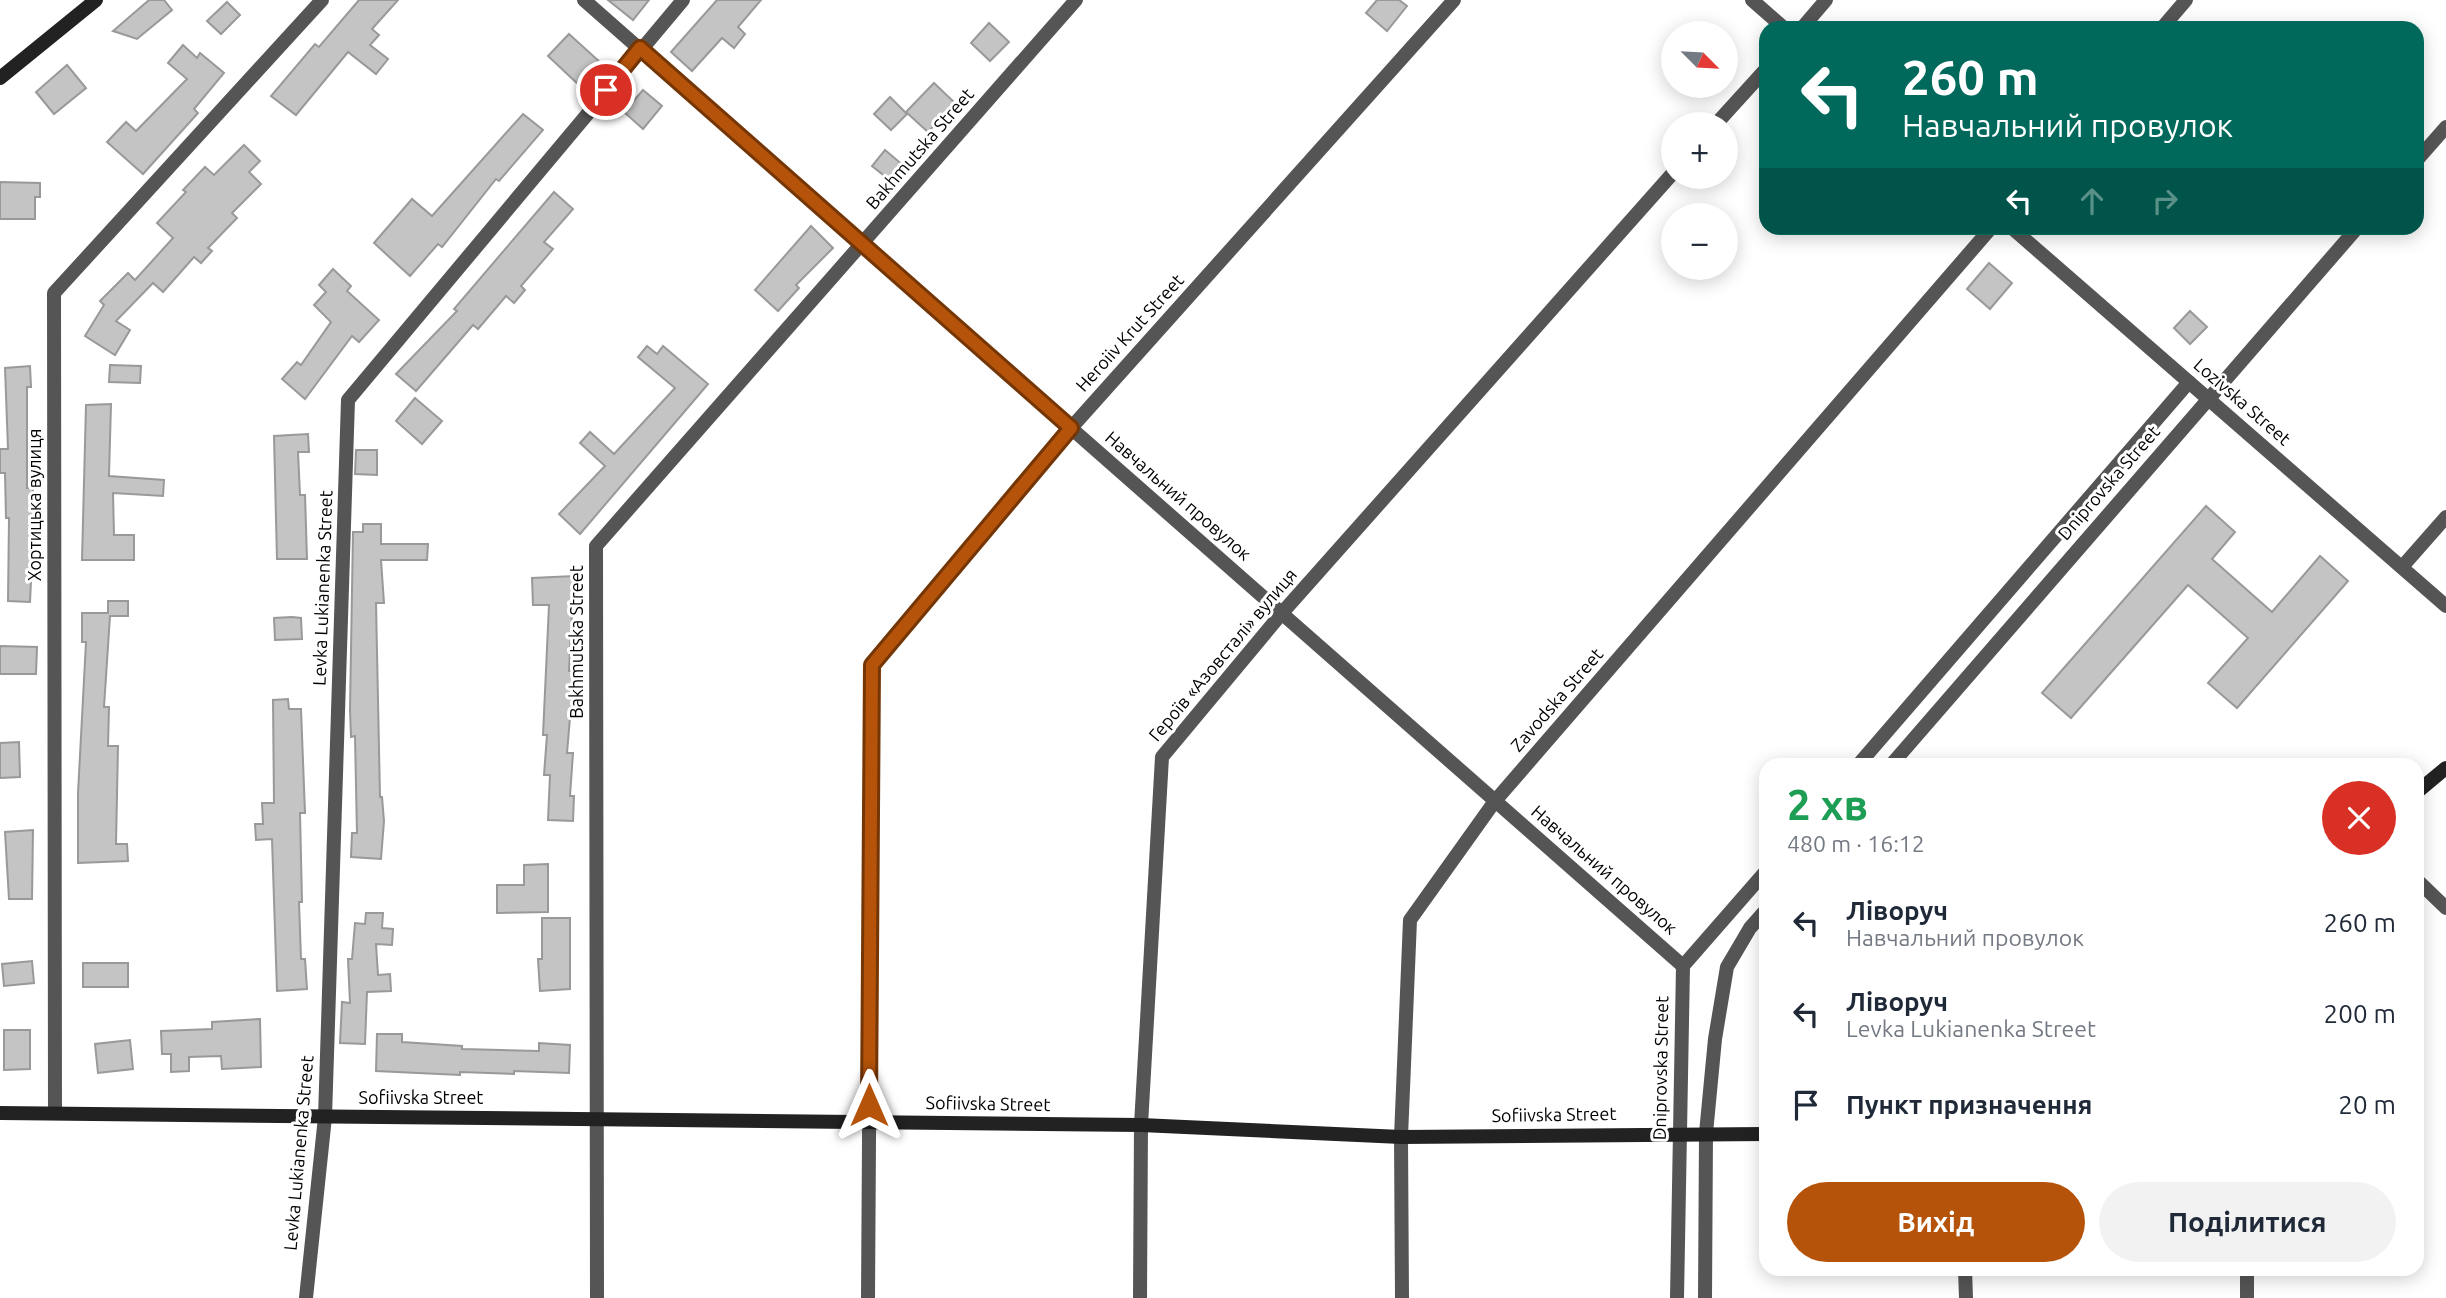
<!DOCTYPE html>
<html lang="uk">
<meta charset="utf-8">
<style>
body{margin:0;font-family:Ubuntu,sans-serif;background:#f2f2f3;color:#1f2937;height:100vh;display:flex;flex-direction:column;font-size:26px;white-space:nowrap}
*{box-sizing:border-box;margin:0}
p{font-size:23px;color:#747a83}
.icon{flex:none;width:38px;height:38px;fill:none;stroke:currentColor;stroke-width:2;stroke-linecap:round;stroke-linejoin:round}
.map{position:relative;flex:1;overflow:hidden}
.side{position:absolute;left:1759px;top:758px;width:665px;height:518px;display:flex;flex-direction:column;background:#fff;border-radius:21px;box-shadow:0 4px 18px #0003}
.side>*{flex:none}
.top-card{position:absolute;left:1759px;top:21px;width:665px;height:214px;border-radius:21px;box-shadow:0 4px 18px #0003;background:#00695c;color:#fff;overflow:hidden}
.needle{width:46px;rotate:114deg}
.buttons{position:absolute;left:1661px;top:21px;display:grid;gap:14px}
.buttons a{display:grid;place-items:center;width:77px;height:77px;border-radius:50%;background:#fff;box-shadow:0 4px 18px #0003;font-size:35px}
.pin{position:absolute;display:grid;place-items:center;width:60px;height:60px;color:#fff;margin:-30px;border:4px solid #fff;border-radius:50%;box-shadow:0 2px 7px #0007}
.me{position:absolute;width:77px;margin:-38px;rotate:0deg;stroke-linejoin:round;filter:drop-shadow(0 0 5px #0008)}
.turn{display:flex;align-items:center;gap:24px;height:147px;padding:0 28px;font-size:32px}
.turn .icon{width:91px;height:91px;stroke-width:2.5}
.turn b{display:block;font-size:49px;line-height:60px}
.lanes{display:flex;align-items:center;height:66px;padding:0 28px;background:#0003;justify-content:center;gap:35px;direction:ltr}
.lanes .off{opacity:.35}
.round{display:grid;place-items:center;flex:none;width:74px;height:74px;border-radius:37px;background:#f2f2f3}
.headline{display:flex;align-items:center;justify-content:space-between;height:119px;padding:0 28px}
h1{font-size:42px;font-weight:700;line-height:52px;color:#1e9e55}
.cta{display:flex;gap:14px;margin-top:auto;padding:14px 28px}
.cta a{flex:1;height:80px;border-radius:42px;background:#b45309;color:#fff;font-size:28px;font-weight:700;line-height:80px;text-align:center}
.cta a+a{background:#f2f2f3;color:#1f2937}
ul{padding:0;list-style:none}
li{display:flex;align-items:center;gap:21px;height:91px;padding:0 28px}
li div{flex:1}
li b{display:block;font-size:26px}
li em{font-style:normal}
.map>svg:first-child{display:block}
.building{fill:#c4c4c4;stroke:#999;stroke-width:2}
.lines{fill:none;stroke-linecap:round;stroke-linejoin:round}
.street{stroke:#555;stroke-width:14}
.secondary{stroke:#222;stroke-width:14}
.route-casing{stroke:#753606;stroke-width:18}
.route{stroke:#b45309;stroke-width:12}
.labels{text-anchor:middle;stroke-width:6;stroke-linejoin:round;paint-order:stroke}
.street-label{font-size:18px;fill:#000;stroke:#fff}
</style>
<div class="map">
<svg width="2446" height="1298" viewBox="0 0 2446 1298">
<rect width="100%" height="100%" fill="#fff"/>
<!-- building -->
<g class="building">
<path d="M149 0H164L172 10 137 39 113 31Z"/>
<path d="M359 0H398L372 29 379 35 370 45 388 59 376 74 348 52 296 115 271 96 315 44 319 47Z"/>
<path d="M608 0H649L633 20Z"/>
<path d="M717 0H761L738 27 745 34 734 48 722 38 692 71 671 52Z"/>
<path d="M1377 0H1399L1407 6 1387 31 1366 13Z"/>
<path d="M227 2 240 15 221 34 207 21Z"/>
<path d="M989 23 1009 42 990 61 971 43Z"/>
<path d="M569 34 601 63 580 86 548 56Z"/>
<path d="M183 45 197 58 200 53 224 73 194 109 198 113 143 174 107 142 126 122 136 131 187 79 168 63Z"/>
<path d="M67 65 86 88 54 114 36 92Z"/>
<path d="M934 83 955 103 928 132 906 112Z"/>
<path d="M643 90 662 106 643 129 624 112Z"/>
<path d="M890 97 907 114 891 130 874 114Z"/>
<path d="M523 114 543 130 499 181 496 179 442 247 438 244 410 276 374 243 412 199 432 216Z"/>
<path d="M244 145 260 161 249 172 261 184 232 213 237 218 208 248 212 251 201 263 194 257 163 292 153 283 116 321 130 330 115 355 85 336 104 305 100 301 128 273 135 280 173 238 157 223 186 192 183 190 205 167 214 175Z"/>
<path d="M885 150 904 166 891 181 872 166Z"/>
<path d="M0 182 40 183V197H35V219H0Z"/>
<path d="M554 192 573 209 544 242 553 249 521 286 525 290 514 303 506 296 478 329 473 325 416 391 396 374 457 311 454 309Z"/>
<path d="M811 226 833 248 796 285 799 288 778 311 755 290Z"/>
<path d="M1989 263 2012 283 1990 309 1967 289Z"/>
<path d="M333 269 351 286 347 291 379 320 359 342 352 336 305 399 282 379 297 362 301 365 331 322 314 305 326 292 319 285Z"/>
<path d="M2190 311 2207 327 2190 344 2174 328Z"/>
<path d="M647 346 657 354 663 346 708 384 580 534 559 514 605 466 580 443 590 432 614 454 675 388 638 357Z"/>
<path d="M110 365 141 366 140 383 109 382Z"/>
<path d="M30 366 31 387H27V488H33L36 560H32L30 602 8 601 9 518H6L5 473H0V449H8L5 368Z"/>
<path d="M415 398 442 421 422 444 396 421Z"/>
<path d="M111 404 109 476 164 480 163 496 113 493 114 535H134V560H82L86 405Z"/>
<path d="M308 434 309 452H298L300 495H305L307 559H277L274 436Z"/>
<path d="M356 450H377V475L355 474Z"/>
<path d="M2206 506 2235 532 2212 559 2272 612 2320 556 2348 581 2237 708 2208 683 2248 638 2188 585 2071 718 2042 693Z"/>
<path d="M363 524H381V544H428L427 560H381L384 603H376L380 797H382L384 821 381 859 351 857 352 833H357L355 736 351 737 350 710 353 532H363Z"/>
<path d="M574 576 569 671H574L567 753H573L570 796H574L573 821 548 820 550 775H544L547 735H543L549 605H533L532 578Z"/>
<path d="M108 601H128V616H110L104 707H109L108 746H118L116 844H127L128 861 78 863V793L86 642H82V613H108Z"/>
<path d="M292 617 301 618 302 639 275 640 274 618Z"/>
<path d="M0 646 37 647 36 674H0Z"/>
<path d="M288 699 289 709H301L305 813H300L302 902H299L301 959H305L307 989 277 991 272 839 256 840 255 824H263L262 803H274L273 700Z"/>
<path d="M19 742 20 777 0 778V743Z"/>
<path d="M33 830 32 899H9L5 832Z"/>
<path d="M548 864V912L497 913V885H524V865Z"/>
<path d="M366 913H383L382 928 393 929 392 945 376 944 378 975 390 974 391 991 367 992 365 1044 340 1043 342 1002 350 1003 348 959H352L355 923 365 924Z"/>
<path d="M542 918H570V989L540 991 538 959H542Z"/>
<path d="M32 961 34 983 4 986 2 964Z"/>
<rect x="83" y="963" width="45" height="24"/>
<path d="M260 1019 261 1067 222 1069 221 1056 189 1057V1071L171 1072V1054H162L161 1031 212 1029V1022Z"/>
<path d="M4 1030H30V1069L4 1070Z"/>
<path d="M377 1034H402V1042L462 1046V1049L539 1051V1043L570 1045 569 1073 514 1071V1074L460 1072V1075L376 1071Z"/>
<path d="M130 1040 133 1069 98 1073 95 1044Z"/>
</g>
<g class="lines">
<!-- street -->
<g class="street">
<path d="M584 0 1683 966"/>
<path d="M1752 0 1784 28"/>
<path d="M1802 28 1826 0"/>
<path d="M2162 28 2186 0"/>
<path d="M1716 124 1766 69"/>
<path d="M2417 160 2446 127"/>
<path d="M2012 228 2446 606"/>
<path d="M2402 567 2446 517"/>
<path d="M1858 765 2189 382"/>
<path d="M1891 765 2357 228"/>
<path d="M2417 880 2446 908"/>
<path d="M55 1113 54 293 322 0"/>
<path d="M1965 1269 1966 1298"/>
<path d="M2247 1269V1298"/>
<path d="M306 1298 325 1117 348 400 683 0"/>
<path d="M597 1298 596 546 1076 0"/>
<path d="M868 1298 872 665 1071 428 1454 0"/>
<path d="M1140 1298 1141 1125 1162 757 1282 613 1673 173"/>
<path d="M1402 1298 1401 1137 1410 920 1495 801 1991 228"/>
<path d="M1677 1298 1683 966 1766 871"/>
<path d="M1705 1298 1706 1133 1715 1039 1727 967 1750 928 1766 910"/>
</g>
<!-- secondary -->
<g class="secondary">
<path d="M0 78 96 0"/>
<path d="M2417 792 2446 768"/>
<path d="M0 1113 1141 1125 1401 1137 1766 1134"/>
</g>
</g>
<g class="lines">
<defs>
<path id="route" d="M606 90 640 48 1071 428 872 665 869 1105"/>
</defs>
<!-- route casing -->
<use href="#route" class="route-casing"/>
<!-- route -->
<use href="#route" class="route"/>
</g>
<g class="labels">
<!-- street labels -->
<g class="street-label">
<text transform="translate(920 149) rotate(-49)" y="6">Bakhmutska Street</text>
<text transform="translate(1130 333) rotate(-48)" y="6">Heroiiv Krut Street</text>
<text transform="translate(2242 402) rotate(41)" y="6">Lozivska Street</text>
<text transform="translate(2109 483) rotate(-49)" y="6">Dniprovska Street</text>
<text transform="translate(1178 496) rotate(41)" y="6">Навчальний провулок</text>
<text transform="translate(35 505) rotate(-90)" y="6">Хортицька вулиця</text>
<text transform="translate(323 588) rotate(-88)" y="6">Levka Lukianenka Street</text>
<text transform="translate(577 642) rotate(-90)" y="6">Bakhmutska Street</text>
<text transform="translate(1223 655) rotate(-50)" y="6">Героїв «Азовсталі» вулиця</text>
<text transform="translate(1557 700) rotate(-49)" y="6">Zavodska Street</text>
<text transform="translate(1604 870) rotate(41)" y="6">Навчальний провулок</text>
<text transform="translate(1661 1068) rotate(-89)" y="6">Dniprovska Street</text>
<text x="421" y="1104">Sofiivska Street</text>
<text transform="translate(988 1104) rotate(1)" y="6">Sofiivska Street</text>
<text transform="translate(1554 1115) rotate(-1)" y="6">Sofiivska Street</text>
<text transform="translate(299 1153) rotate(-85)" y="6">Levka Lukianenka Street</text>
</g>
</g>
</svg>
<div class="buttons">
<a><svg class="needle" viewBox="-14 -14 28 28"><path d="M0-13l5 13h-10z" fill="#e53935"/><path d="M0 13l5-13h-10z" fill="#747a83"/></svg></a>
<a>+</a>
<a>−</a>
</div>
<div class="pin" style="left:606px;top:90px;background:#d93025"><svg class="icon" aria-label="arrive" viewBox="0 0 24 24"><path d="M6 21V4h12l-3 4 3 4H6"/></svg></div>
<svg class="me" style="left:869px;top:1105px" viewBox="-20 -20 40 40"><path d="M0-17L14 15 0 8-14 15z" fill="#b45309" stroke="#fff" stroke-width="4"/></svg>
<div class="top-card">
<div class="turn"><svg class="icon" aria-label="left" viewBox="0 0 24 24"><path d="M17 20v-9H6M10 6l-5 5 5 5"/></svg><div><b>260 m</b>Навчальний провулок</div></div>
<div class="lanes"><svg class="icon" aria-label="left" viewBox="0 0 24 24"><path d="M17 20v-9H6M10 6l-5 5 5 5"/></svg><svg class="icon off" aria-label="ahead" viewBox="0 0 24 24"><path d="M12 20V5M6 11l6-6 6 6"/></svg><svg class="icon off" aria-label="right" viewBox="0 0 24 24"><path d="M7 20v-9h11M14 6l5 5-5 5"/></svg></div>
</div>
<section class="side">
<div class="headline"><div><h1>2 хв</h1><p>480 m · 16:12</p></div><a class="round" style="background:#d93025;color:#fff"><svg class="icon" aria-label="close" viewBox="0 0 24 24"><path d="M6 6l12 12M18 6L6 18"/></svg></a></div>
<ul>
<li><svg class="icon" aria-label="left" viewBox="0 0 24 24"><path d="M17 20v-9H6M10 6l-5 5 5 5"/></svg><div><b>Ліворуч</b><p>Навчальний провулок</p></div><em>260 m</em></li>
<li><svg class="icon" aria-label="left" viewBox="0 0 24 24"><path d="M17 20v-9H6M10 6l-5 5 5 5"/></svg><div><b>Ліворуч</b><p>Levka Lukianenka Street</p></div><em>200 m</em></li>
<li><svg class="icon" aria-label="arrive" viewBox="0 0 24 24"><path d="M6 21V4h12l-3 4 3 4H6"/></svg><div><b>Пункт призначення</b></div><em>20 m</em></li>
</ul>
<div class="cta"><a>Вихід</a><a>Поділитися</a></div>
</section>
</div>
